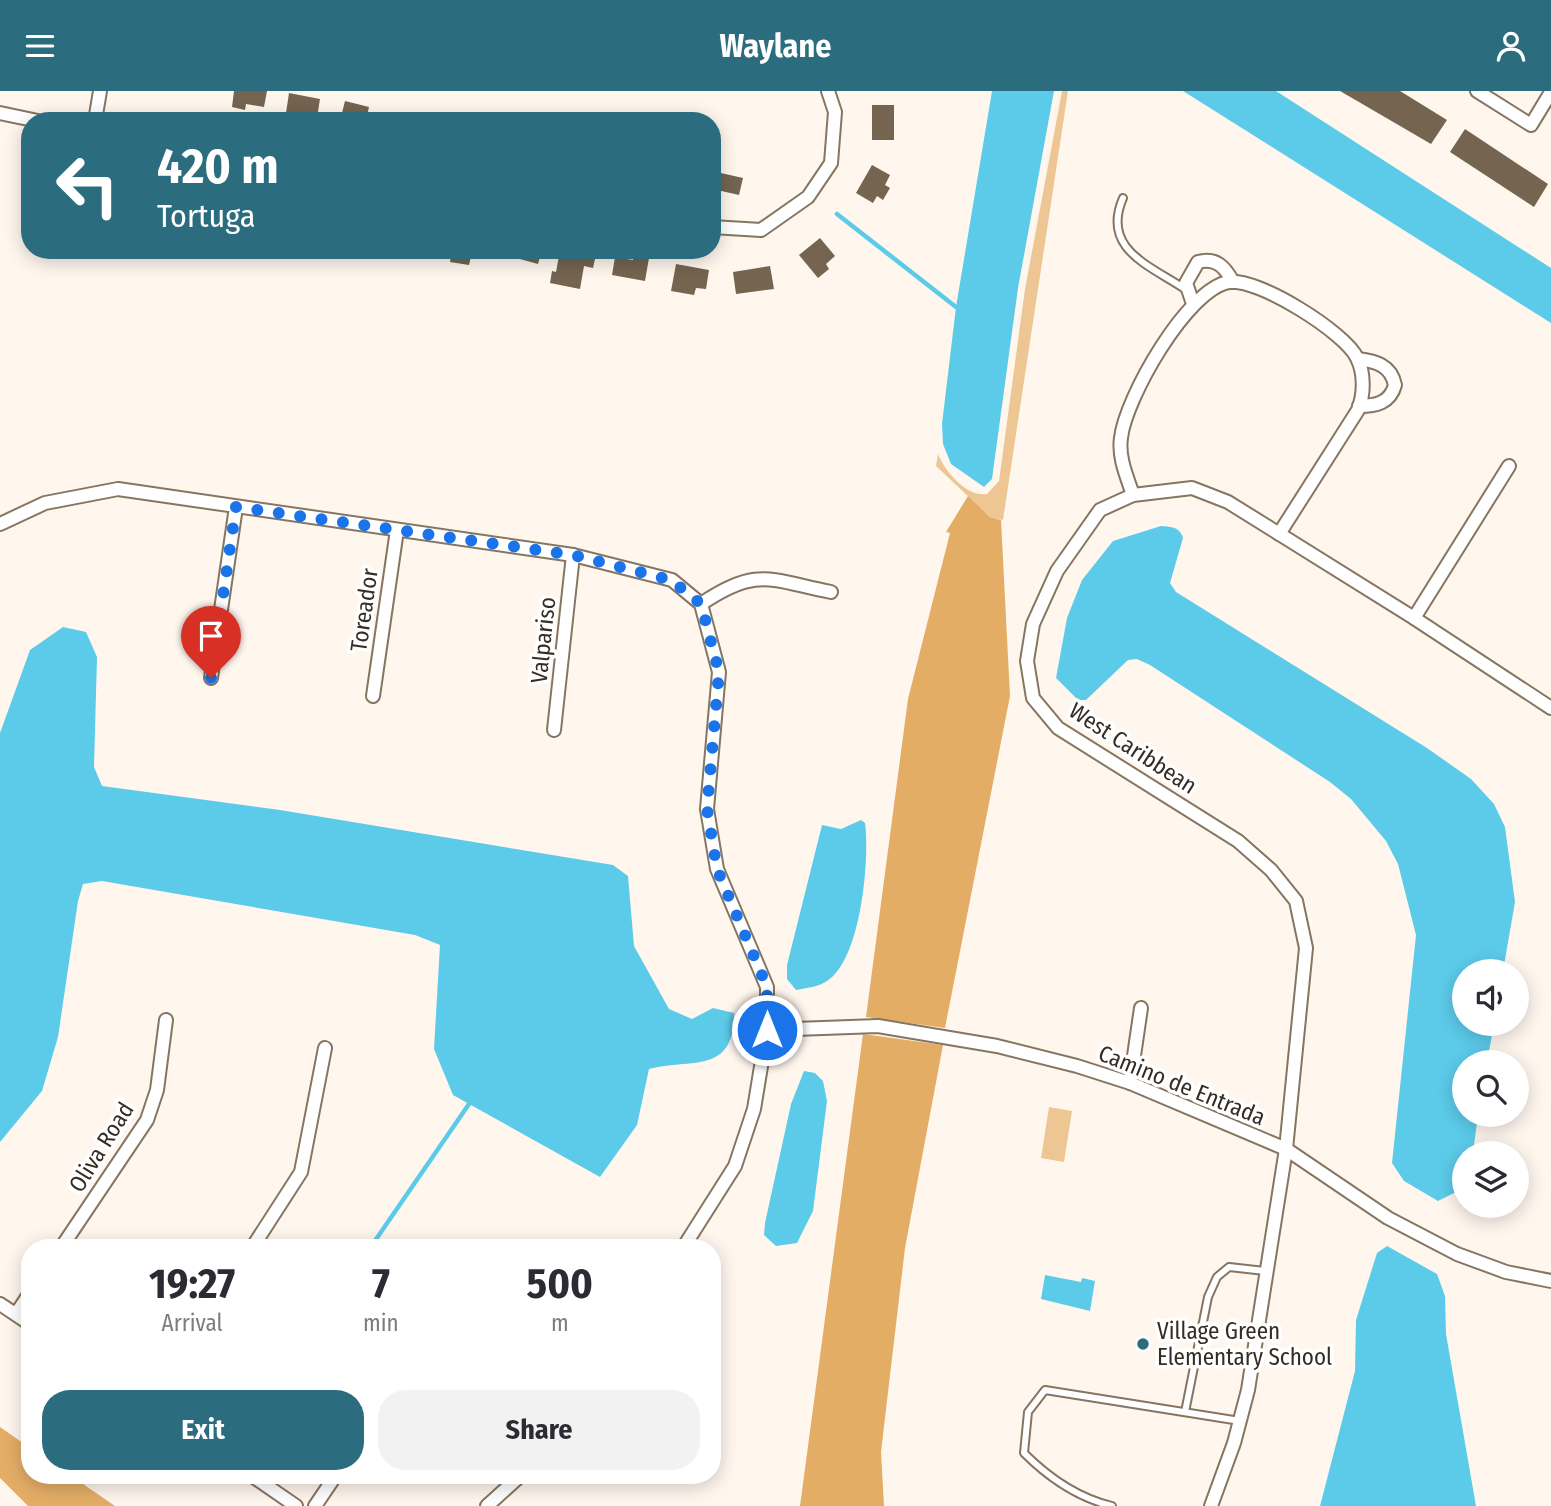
<!DOCTYPE html>
<style>
body{margin:0;font-family:"Fira Sans Condensed",sans-serif;background:#f2f2f3;color:#2b2b33;height:100vh;display:flex;flex-direction:column;font-size:26px;white-space:nowrap}
*{box-sizing:border-box;margin:0}
p{font-size:23px;color:#7c7c81}
.icon{flex:none;width:38px;height:38px;fill:none;stroke:currentColor;stroke-width:2;stroke-linecap:round;stroke-linejoin:round}
.map{position:relative;flex:1;overflow:hidden}
.drawer{position:absolute;left:21px;top:1148px;width:700px;height:245px;display:flex;flex-direction:column;background:#fff;border-radius:28px;box-shadow:0 4px 18px #0003}
.drawer>*{flex:none}
.guide{position:absolute;left:21px;top:21px;width:700px;height:147px;border-radius:28px;box-shadow:0 4px 18px #0003;background:#2b6d7f;color:#fff;overflow:hidden}
.buttons{position:absolute;left:1452px;top:868px;display:grid;gap:14px}
.buttons a{display:grid;place-items:center;width:77px;height:77px;border-radius:50%;background:#fff;box-shadow:0 4px 18px #0003;font-size:35px}
.pin{position:absolute;display:grid;place-items:center;width:60px;height:60px;color:#fff;margin:-72px -30px;border-radius:50% 50% 50% 0;rotate:-45deg;box-shadow:0 0 7px #0007}
.pin .icon{rotate:45deg}
.me{position:absolute;width:77px;margin:-38px;rotate:0deg;stroke-linejoin:round;filter:drop-shadow(0 0 5px #0008)}
.turn{display:flex;align-items:center;gap:24px;height:147px;padding:0 21px;font-size:32px}
.turn .icon{width:91px;height:91px;stroke-width:2.5}
.turn b{display:block;font-size:49px;line-height:60px}
.eta{display:flex;justify-content:space-evenly;align-items:center;height:119px;text-align:center}
.eta b{font-size:42px;font-weight:700;line-height:49px}
.action{display:flex;gap:14px;margin-top:auto;padding:14px 21px}
.action a{flex:1;height:80px;border-radius:28px;background:#2b6d7f;color:#fff;font-size:28px;font-weight:700;line-height:80px;text-align:center}
.action a+a{background:#f2f2f3;color:#2b2b33}
header{display:flex;justify-content:space-between;align-items:center;height:91px;padding:0 21px;background:#2b6d7f;color:#fff;font-size:32px;font-weight:700}
.map>svg:first-child{display:block}
.green{fill:#eec694}
.forest{fill:#e3ad66}
.water{fill:#5ccbea}
.lines{fill:none;stroke-linecap:round;stroke-linejoin:round}
.stream{stroke:#5ccbea;stroke-width:4.5}
.building{fill:#746450}
.lane-casing{stroke:#867561;stroke-width:10}
.street-casing{stroke:#867561;stroke-width:16}
.lane{stroke:#fff;stroke-width:6}
.street{stroke:#fff;stroke-width:12}
.route{stroke:#1a73e8;stroke-width:12;stroke-dasharray:0 21.6}
.poi-dot{fill:#2b6d7f;stroke:#fff;stroke-width:2.5}
.labels{text-anchor:middle;stroke-width:7;stroke-linejoin:round;paint-order:stroke}
.street-label{font-size:23px;fill:#342d25;stroke:#fff}
.poi-label{font-size:23px;fill:#342d25;stroke:#fff;text-anchor:start}
</style>
<header><svg class="icon" aria-label="menu" viewBox="0 0 24 24"><path d="M4 6h16M4 12h16M4 18h16"/></svg>Waylane<svg class="icon" aria-label="person" viewBox="0 0 24 24"><circle cx="12" cy="8" r="4"/><path d="M4 21q1-7 8-7t8 7"/></svg></header>
<div class="map">
<svg width="1551" height="1415" viewBox="0 0 1551 1415">
<rect width="100%" height="100%" fill="#fff7ee"/>
<!-- green -->
<g class="green">
<path d="M1062 0H1068L1003 429 990 426 936 375 938 363C945 380 966 406 987 403L999 390 1025 198Z"/>
<path d="M1049 1016 1072 1020 1064 1071 1041 1067Z"/>
</g>
<!-- forest -->
<g class="forest">
<path d="M968 405 990 426 1001 429 1010 605 945 937 866 926 908 608 950 442 946 441Z"/>
<path d="M863 943 943 954 905 1157 881 1361 884 1415H800Z"/>
<path d="M0 1336 30 1357V1384H70L115 1415H28L0 1387Z"/>
</g>
<!-- water -->
<g class="water">
<path d="M992 0H1054L1018 197 992 388 984 396 951 373 943 353 942 333 956 216Z"/>
<path d="M1183 0H1276L1551 177V232Z"/>
<path d="M1161 435C1172 436 1180 436 1183 447L1170 492 1176 501 1427 657 1471 688 1494 713 1505 736 1515 811 1503 880H1465V933H1494L1487 971H1465V1024H1478L1473 1062H1465L1462 1098 1438 1110 1404 1090 1392 1072 1416 844 1398 773 1386 750 1351 708 1330 691 1150 574 1137 568 1128 569 1086 609H1078L1056 587 1067 527 1082 489 1113 450Z"/>
<path d="M63 536 86 541 97 566 94 676 102 695 280 719 613 774 628 785 634 855 669 918 692 928 713 917 734 922C734 984 693 967 649 978L637 1034 600 1086 453 1004 434 958 440 854 415 844 102 790 83 793 78 810 58 946 42 1000 0 1051V642L30 559Z"/>
<path d="M861 729 865 732C870 768 861 869 827 890 818 896 807 897 796 899L787 888V874L822 734 841 738Z"/>
<path d="M804 980 815 982 823 990 827 1010 813 1120 797 1152 776 1155 764 1144 765 1132 791 1013Z"/>
<path d="M1387 1155 1437 1183 1445 1205 1446 1243 1476 1415H1320L1355 1280 1356 1229 1377 1162Z"/>
<path d="M1045 1184 1081 1191 1082 1187 1095 1190 1090 1220 1041 1208Z"/>
</g>
<g class="lines">
<!-- stream -->
<g class="stream">
<path d="M837 123 956 216"/>
<path d="M370 1157 469 1013"/>
</g>
</g>
<!-- building -->
<g class="building">
<path d="M234 0H267L264 16 246 13 245 19 232 16Z"/>
<path d="M1340 0H1400L1447 29 1431 53Z"/>
<path d="M289 2 320 8 317 27 286 22Z"/>
<path d="M345 10 369 16 366 30H340Z"/>
<rect x="872" y="14" width="22" height="35"/>
<path d="M1465 38 1548 93 1534 116 1450 61Z"/>
<path d="M872 74 890 84 885 94 890 97 883 109 877 105 873 112 856 102Z"/>
<path d="M712 80 743 87 739 104 717 99 716 105 712 104Z"/>
<path d="M820 147 835 165 826 173 829 178 818 187 799 164Z"/>
<path d="M452 159H490L489 164 472 161 469 174 450 171Z"/>
<path d="M506 159H542L538 173 505 164Z"/>
<path d="M560 159H597L593 177 584 175 580 198 550 192 552 180 556 181Z"/>
<path d="M634 165 649 167 645 190 612 184 615 166 633 169Z"/>
<path d="M676 173 709 179 706 198 696 197 694 204 671 200Z"/>
<path d="M770 175 774 198 736 203 733 181Z"/>
</g>
<g class="lines">
<defs>
<g id="lane">
<path d="M1123 107C1101 158 1149 174 1185 198"/>
<path d="M1185 1321 1208 1206 1217 1186 1229 1176 1265 1180"/>
<path d="M1112 1415C1079 1407 1048 1386 1024 1362L1028 1321 1045 1299 1240 1330"/>
</g>
<g id="street">
<path d="M1477 0 1531 34 1551 1"/>
<path d="M0 22 38 30"/>
<path d="M95 30 100 0"/>
<path d="M712 136 761 139 808 106 831 72 835 21 828 0"/>
<path d="M1193 213 1186 192 1198 171C1216 166 1225 176 1233 191"/>
<path d="M1358 268C1375 270 1391 274 1395 294 1390 312 1376 315 1359 315"/>
<path d="M1133 404C1127 386 1118 366 1121 347 1125 308 1187 198 1229 191 1257 186 1346 242 1357 267 1365 283 1364 304 1358 319L1279 443"/>
<path d="M0 433 45 412 118 398 573 464 672 489 701 513 719 581 707 718 717 778 767 896V939L754 1018 735 1075 683 1157"/>
<path d="M701 513C757 475 770 489 831 501"/>
<path d="M1414 527 1509 375"/>
<path d="M211 587 236 416"/>
<path d="M373 605 397 439"/>
<path d="M554 639 573 464"/>
<path d="M767 939 878 935 997 955 1077 975 1130 992 1286 1058 1388 1127 1457 1163 1506 1181 1551 1190"/>
<path d="M1130 992 1141 917"/>
<path d="M61 1157 147 1029 157 999 166 929"/>
<path d="M252 1157 301 1081 325 957"/>
<path d="M0 1213 30 1233"/>
<path d="M16 1223 30 1202"/>
<path d="M251 1384 296 1415"/>
<path d="M315 1415 336 1384"/>
<path d="M487 1415 521 1384"/>
<path d="M1211 1415 1234 1352 1248 1299 1286 1058 1306 857 1296 810 1271 779 1238 750 1058 637 1033 607 1027 570 1033 533 1057 480 1100 419 1133 404 1192 397 1228 411 1414 527 1551 617"/>
</g>
</defs>
<!-- lane casing -->
<use href="#lane" class="lane-casing"/>
<!-- street casing -->
<use href="#street" class="street-casing"/>
<!-- lane -->
<use href="#lane" class="lane"/>
<!-- street -->
<use href="#street" class="street"/>
</g>
<g class="lines">
<!-- route -->
<path class="route" d="M211 587 236 416 573 464 671 489 701 513 719 581 707 718 717 778 767 896V939"/>
</g>
<!-- markers -->
<circle class="poi-dot" cx="1143" cy="1253" r="7"/>
<g class="labels">
<!-- street labels -->
<g class="street-label">
<text transform="translate(364 519) rotate(-82)" y="8">Toreador</text>
<text transform="translate(543 549) rotate(-84)" y="8">Valpariso</text>
<text transform="translate(1133 657) rotate(33)" y="8">West Caribbean</text>
<text transform="translate(1182 994) rotate(22)" y="8">Camino de Entrada</text>
<text transform="translate(101 1056) rotate(-58)" y="8">Oliva Road</text>
</g>
<!-- poi labels -->
<g class="poi-label">
<text x="1157" y="1248">Village Green<tspan x="1157" dy="26">Elementary School</tspan></text>
</g>
</g>
</svg>
<div class="buttons">
<a><svg class="icon" aria-label="sound" viewBox="0 0 24 24"><path d="M4 9h4l5-4v14l-5-4H4zM17 9q2 3 0 6"/></svg></a>
<a><svg class="icon" aria-label="search" viewBox="0 0 24 24"><circle cx="10" cy="10" r="6"/><path d="M15 15l6 6"/></svg></a>
<a><svg class="icon" aria-label="layers" viewBox="0 0 24 24"><path d="M12 4l9 5-9 5-9-5zM3 14l9 5 9-5"/></svg></a>
</div>
<div class="pin" style="left:211px;top:587px;background:#d93025"><svg class="icon" aria-label="arrive" viewBox="0 0 24 24"><path d="M6 21V4h12l-3 4 3 4H6"/></svg></div>
<svg class="me" style="left:767px;top:939px" viewBox="-20 -20 40 40"><circle r="17" fill="#1a73e8" stroke="#fff" stroke-width="3"/><path d="M0-11L8 9 0 5-8 9z" fill="#fff"/></svg>
<div class="guide">
<div class="turn"><svg class="icon" aria-label="left" viewBox="0 0 24 24"><path d="M17 20v-9H6M10 6l-5 5 5 5"/></svg><div><b>420 m</b>Tortuga</div></div>
</div>
<section class="drawer">
<div class="eta">
<div><b>19:27</b><p>Arrival</p></div>
<div><b>7</b><p>min</p></div>
<div><b>500</b><p>m</p></div>
</div>
<div class="action"><a>Exit</a><a>Share</a></div>
</section>
</div>
